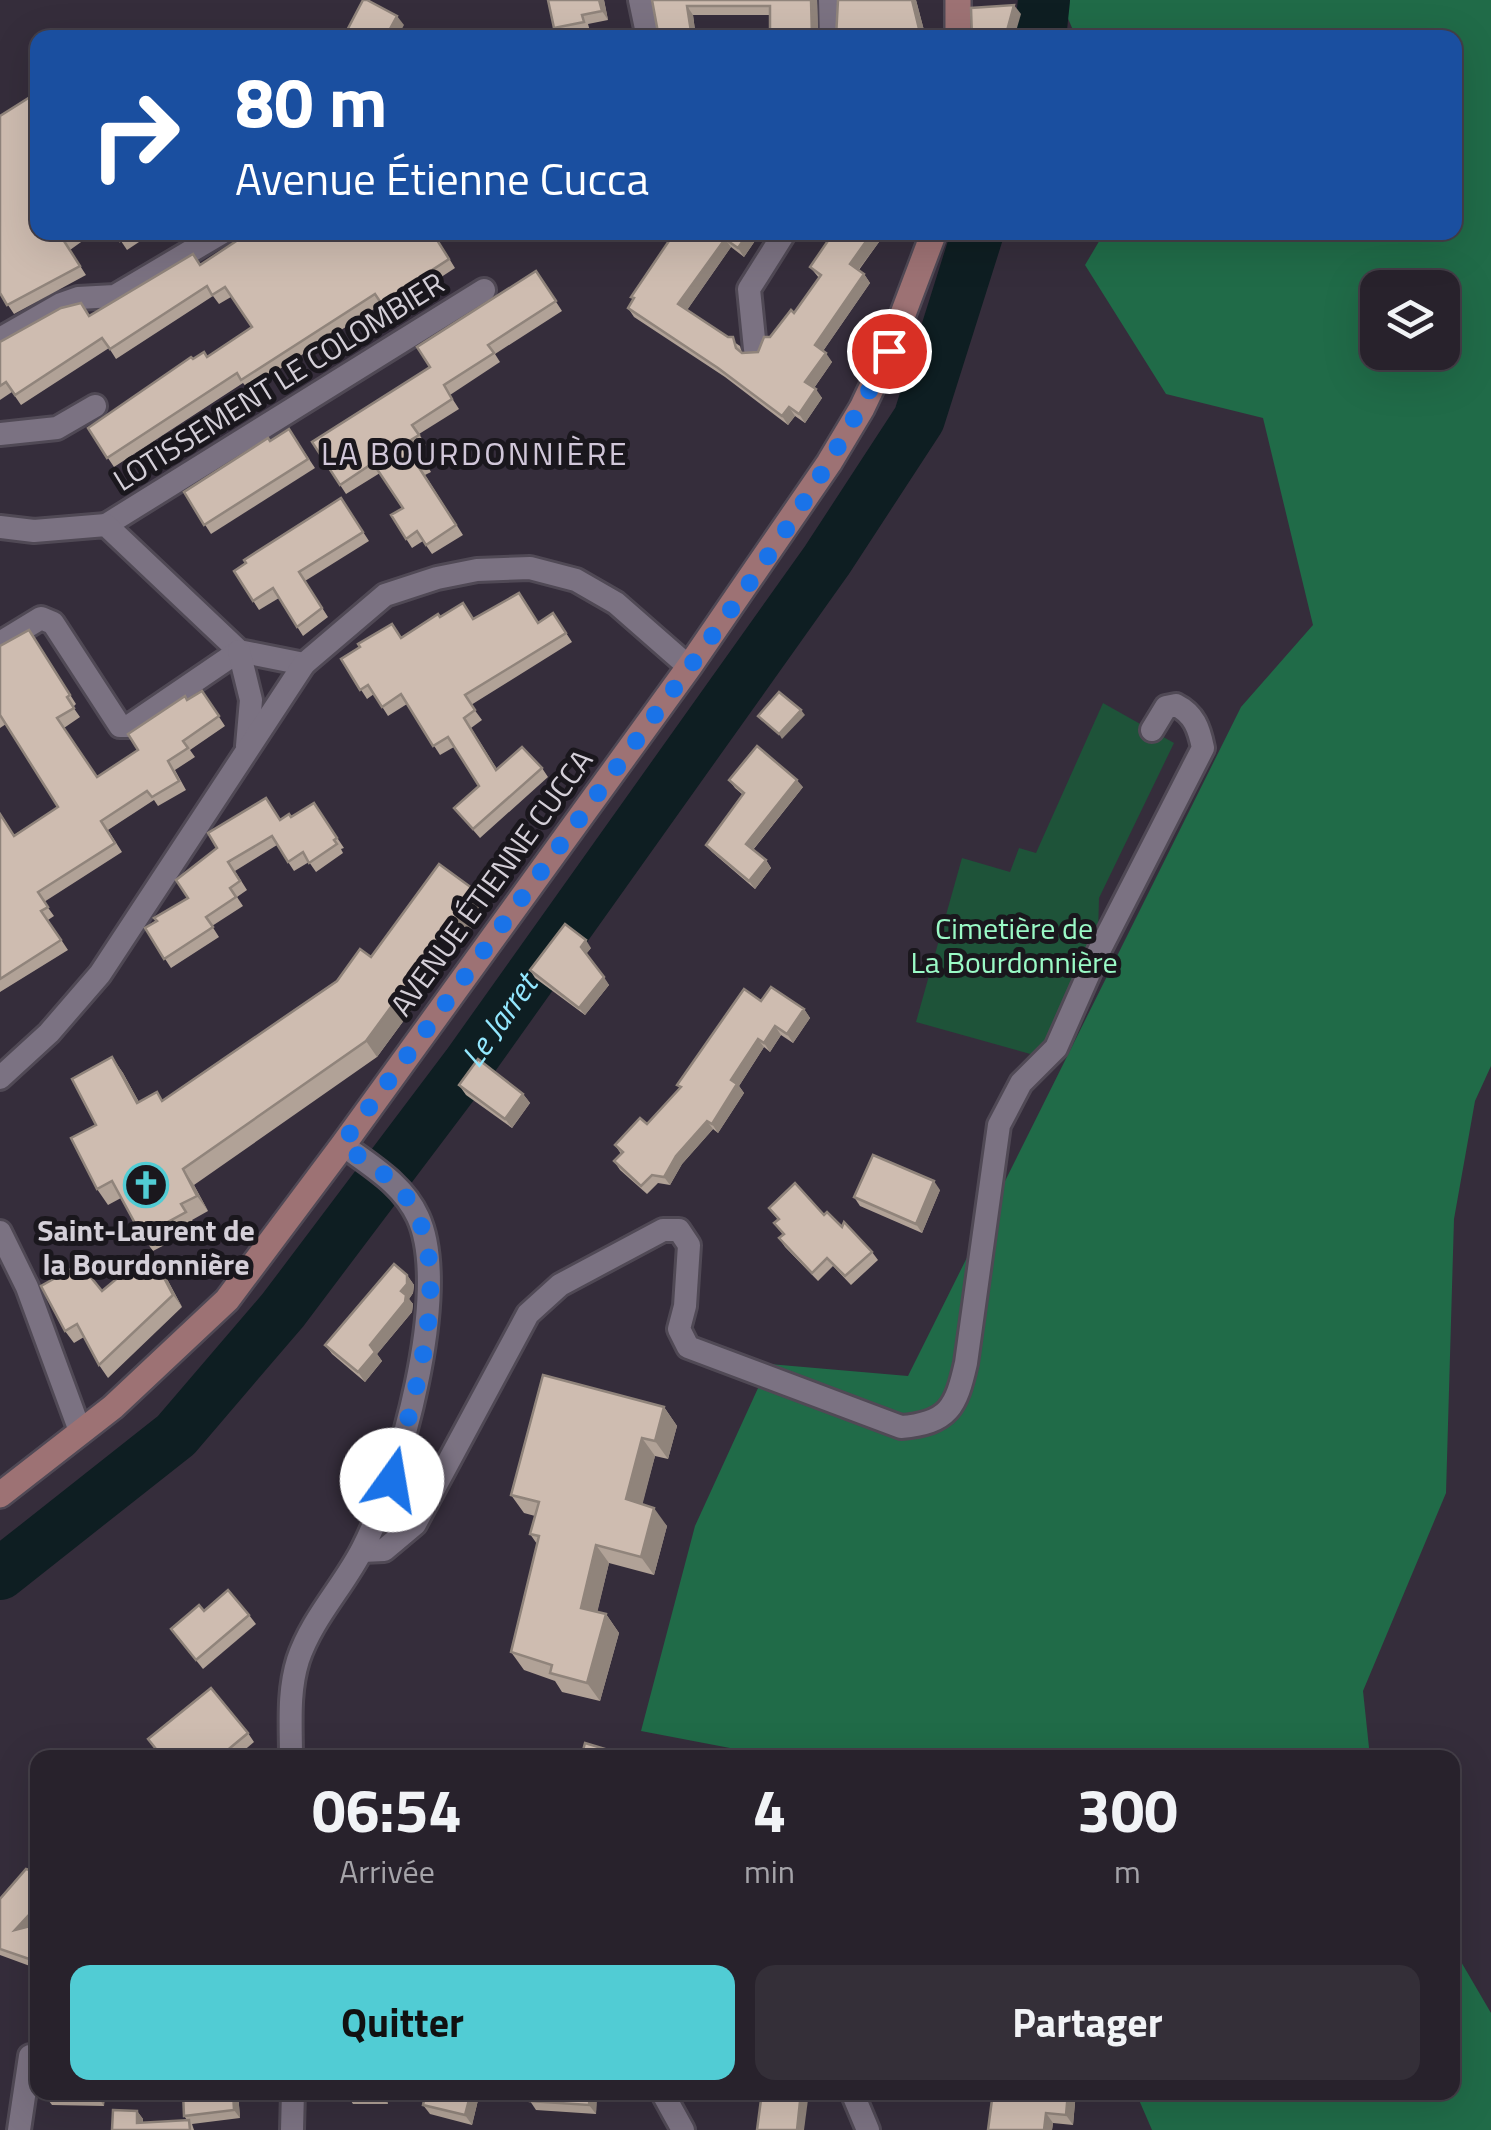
<!DOCTYPE html>
<html lang="fr">
<meta charset="utf-8">
<style>
body{margin:0;font-family:"Titillium Web",sans-serif;background:#342f38;color:#f1f3f6;height:100vh;display:flex;flex-direction:column;font-size:38px;white-space:nowrap}
*{box-sizing:border-box;margin:0}
p{font-size:32px;color:#a5a4a9}
.icon{flex:none;width:55px;height:55px;fill:none;stroke:currentColor;stroke-width:2;stroke-linecap:round;stroke-linejoin:round}
.map{position:relative;flex:1;overflow:hidden}
.details{position:absolute;left:30px;top:1750px;width:1430px;height:350px;display:flex;flex-direction:column;background:#28222c;border-radius:20px;box-shadow:0 10px 40px #0002,0 0 0 2px #443f48}
.details>*{flex:none}
.top-card{position:absolute;left:30px;top:30px;width:1432px;height:210px;border-radius:20px;box-shadow:0 10px 40px #0002,0 0 0 2px #443f48;background:#1a4fa0;color:#fff;overflow:hidden}
.controls{position:absolute;left:1360px;top:270px;display:grid;gap:20px}
.controls a{display:grid;place-items:center;width:100px;height:100px;border-radius:20px;background:#28222c;box-shadow:0 10px 40px #0002,0 0 0 2px #443f48;font-size:50px}
.pin{position:absolute;display:grid;place-items:center;width:85px;height:85px;color:#fff;margin:-42px;border:5px solid #fff;border-radius:50%;box-shadow:0 2px 10px #0007}
.me{position:absolute;width:110px;margin:-55px;rotate:13deg;stroke-linejoin:round;filter:drop-shadow(0 0 8px #0008)}
.turn{display:flex;align-items:center;gap:35px;height:210px;padding:0 40px;font-size:45px}
.turn .icon{width:130px;height:130px;stroke-width:2.5}
.turn b{display:block;font-size:70px;line-height:85px}
.eta{display:flex;justify-content:space-evenly;align-items:center;height:170px;text-align:center}
.eta b{font-size:60px;font-weight:700;line-height:70px}
.primary-button{display:flex;gap:20px;margin-top:auto;padding:20px 40px}
.primary-button a{flex:1;height:115px;border-radius:20px;background:#51ccd4;color:#111;font-size:40px;font-weight:700;line-height:115px;text-align:center}
.primary-button a+a{background:#342f38;color:#f1f3f6}
.map>svg:first-child{display:block}
.green{fill:#1e5339}
.forest{fill:#206b48;fill-rule:evenodd}
.lines{fill:none;stroke-linecap:round;stroke-linejoin:round}
.river{stroke:#0e1e22;stroke-width:52}
.minor-casing{stroke:#504955;stroke-width:28}
.secondary-casing{stroke:#504955;stroke-width:30}
.minor{stroke:#7b7282;stroke-width:22}
.secondary{stroke:#9d7274;stroke-width:25}
.wall{fill:#b1a297}
.shaded-wall{fill:#90847b}
.building{fill:#cebcb0;stroke:#90847b;stroke-width:2.5}
.route{stroke:#1a73e8;stroke-width:18;stroke-dasharray:0 32.4}
.labels{text-anchor:middle;stroke-width:10;stroke-linejoin:round;paint-order:stroke}
.street-label{font-size:30px;fill:#d4cfd8;stroke:#1a171d}
.park-label{font-size:30px;fill:#9afac6;stroke:#1a171d}
.poi-label{font-size:30px;font-weight:bold;fill:#d4cfd8;stroke:#1a171d}
.neighbourhood-label{font-size:32px;letter-spacing:2.5px;fill:#d1c7d9;stroke:#1a171d}
.water-label{font-size:32px;font-style:italic;fill:#93e7fe;stroke:#1a171d}
</style>
<div class="map">
<svg width="1491" height="2130" viewBox="0 0 1491 2130">
<rect width="100%" height="100%" fill="#352d3b"/>
<!-- green -->
<path class="green" d="M1103 703 1174 743 1099 898 1098 935 1048 1046 1034 1055 916 1022 962 858 1010 872 1019 848 1036 853Z"/>
<!-- forest -->
<g class="forest">
<path d="M1060 0H1491V1066L1475 1101 1454 1219 1446 1493 1363 1691 1370 1757 783 1758 641 1731 695 1526 769 1364 908 1376 1241 707 1313 625 1263 418 1166 394 1085 265 1104 233 1455 232V38L1076 37ZM1378 288H1442V352H1378Z"/>
<path d="M1453 1948 1491 2013V2130H1152L1136 2093 1452 2092Z"/>
</g>
<g class="lines">
<!-- river -->
<g class="river">
<path d="M1040 38 1044 0"/>
<path id="s1" d="M0 1574 176 1435 283 1310 467 1066 827 560 919 419 978 232"/>
</g>
<defs>
<g id="minor">
<path d="M640 0 648 38"/>
<path d="M830 0 831 38"/>
<path d="M0 339 61 304 78 298 115 296 223 232"/>
<path d="M755 349 749 289 785 232"/>
<path d="M0 434 57 428 95 406"/>
<path d="M106 525 484 290"/>
<path d="M0 527 34 531 106 525 239 651 304 664"/>
<path d="M0 643 41 618 53 623 120 726H129L239 651"/>
<path d="M239 651 251 700 247 746"/>
<path d="M0 1078 49 1033 100 974 304 664 385 595 437 578 477 570 530 568 576 580 616 603 689 667"/>
<path d="M0 1232 27 1287 80 1431"/>
<path d="M362 1551 384 1550 415 1524 528 1314 560 1285 663 1230H679L689 1245 685 1306 679 1329 688 1347 901 1427C949 1423 956 1407 966 1363L999 1125 1021 1083 1056 1048 1097 955 1203 748C1199 728 1194 714 1176 705L1166 707 1152 730"/>
<path d="M291 1758C291 1724 288 1692 298 1660 312 1618 344 1586 363 1548 399 1477 452 1291 418 1217 403 1184 371 1166 343 1145"/>
<path d="M662 2092 683 2130"/>
<path d="M852 2092 868 2130"/>
<path d="M19 2130 30 2056"/>
<path d="M292 2130 293 2092"/>
</g>
<g id="secondary">
<path d="M958 0V38"/>
<path d="M0 1495 113 1407 227 1300 343 1145 689 667 829 463 862 408 889 351 934 232"/>
</g>
</defs>
<!-- minor casing -->
<use href="#minor" class="minor-casing"/>
<!-- secondary casing -->
<use href="#secondary" class="secondary-casing"/>
<!-- minor -->
<use href="#minor" class="minor"/>
<!-- secondary -->
<use href="#secondary" class="secondary"/>
</g>
<!-- wall -->
<g class="wall">
<path d="M604 0 608 20 588 24 590 31 560 37 554 28Z"/>
<path d="M652 0H817L818 38 770 15H693L696 38H659Z"/>
<path d="M916 0 926 38H836Z"/>
<path d="M38 232H95L70 250 86 275 14 314 0 293Z"/>
<path d="M115 232H154L127 250Z"/>
<path d="M433 232 455 268 388 312 382 304 248 389 243 383 114 467 88 428 193 359 207 357 252 327 231 297 219 304 213 296 116 359 109 348 21 405 12 392 0 400V342L89 316 201 264 394 236Z"/>
<path d="M675 232H761L744 257 731 247 687 310 740 346 742 353 758 352 794 313 819 278 810 267 834 232H877L875 236 879 242 859 270 864 274 870 283 823 351 832 362 814 388 822 398 805 423 795 416 788 425 725 377 634 317 628 308 633 300 631 297Z"/>
<path d="M536 271 562 311 495 354 500 362 450 395 459 409 419 434 426 445 418 450 431 472 425 475 463 535 432 554 423 541 412 548 391 515 403 508 380 473 346 494 312 442 430 367Z"/>
<path d="M289 429 315 468 211 534 184 492Z"/>
<path d="M341 498 369 541 305 581 328 617 303 636 279 598 259 610 234 571Z"/>
<path d="M553 613 572 642 471 705 482 720 471 728 497 769 542 768 548 777 480 838 454 808 479 786 454 747 440 755 407 704 388 716 374 694 367 699 341 659 402 638 440 617 538 623Z"/>
<path d="M29 630 76 704 73 707 80 717 64 728 97 777 138 750 187 700 202 691 225 726 190 750 195 757 175 770 186 790 158 806 154 800 108 830 122 852 44 902 54 916 48 920 68 950 0 992V813L14 835 58 807 6 724 0 728V646Z"/>
<path d="M729 780 803 787 753 850 766 860 771 868 755 889 712 852 706 845 743 795 735 788Z"/>
<path d="M314 803 344 848 341 849 343 853 316 872 309 862 294 871 277 845 235 871 247 890 237 897 243 906 212 926 219 937 171 968 145 928 188 898 280 819 291 817Z"/>
<path d="M487 907 377 1057 194 1185 208 1211 192 1220 197 1228 153 1251 142 1236 121 1198 108 1205 97 1189 96 1125 112 1057 123 1073 139 1102 163 1101 371 957Z"/>
<path d="M591 948 586 954 609 985 585 1015 535 978 530 970Z"/>
<path d="M761 1001 804 1009 810 1018 793 1043 781 1035 770 1052 764 1047 739 1086 744 1093 718 1133 713 1129 682 1164 670 1185 658 1183 647 1194 620 1170 614 1161 621 1154 615 1145 647 1124 680 1088 677 1085Z"/>
<path d="M459 1085 523 1094 530 1103 512 1128 466 1095Z"/>
<path d="M940 1190 922 1233 860 1206 854 1197Z"/>
<path d="M769 1208 824 1215 872 1252 878 1260 851 1285 833 1266 818 1281 785 1247 779 1238 783 1235 774 1223 778 1220Z"/>
<path d="M159 1264 182 1307 108 1378 99 1365 84 1337 74 1343 65 1331 102 1291Z"/>
<path d="M407 1275 414 1285 413 1293 409 1299 413 1304 412 1312 377 1354 382 1361 365 1382 332 1354 325 1345Z"/>
<path d="M664 1407 677 1426 668 1459 655 1456 642 1504 667 1526 654 1575 609 1563 597 1612 606 1614 619 1633 600 1701 562 1692 555 1681 524 1670 511 1652 537 1544 530 1534 535 1516 524 1513 511 1495Z"/>
<path d="M204 1611 249 1615 256 1624 203 1669 171 1629Z"/>
<path d="M248 1733 254 1742 235 1758H155L160 1755 148 1739Z"/>
<path d="M0 1899 38 1920 33 1925 38 1924V1969L0 1955Z"/>
<path d="M105 2092 104 2106 52 2105 45 2096Z"/>
<path d="M238 2092 240 2118 192 2124 194 2130H112L137 2111 143 2119V2123L187 2120 184 2116Z"/>
<path d="M388 2092V2104H353L347 2095Z"/>
<path d="M426 2092H480L472 2125 430 2114 423 2105Z"/>
<path d="M597 2092 596 2114 536 2110 530 2101Z"/>
<path d="M963 2092H1076L1073 2125 1053 2123 1052 2130H988L992 2100Z"/>
</g>
<!-- shaded-wall -->
<g class="shaded-wall">
<path d="M599 0H604L608 20 602 11Z"/>
<path d="M811 0H817L818 38 812 36Z"/>
<path d="M912 0H916L926 38H923L920 33Z"/>
<path d="M1014 5 1021 14 1014 38H1005Z"/>
<path d="M687 6 693 15 696 38H692Z"/>
<path d="M397 16 404 25 397 38H385Z"/>
<path d="M749 232H761L744 257 738 248Z"/>
<path d="M869 232H877L875 236 879 242 856 273 850 264Z"/>
<path d="M725 239 731 247 685 313 678 304Z"/>
<path d="M864 274 870 283 821 354 815 345Z"/>
<path d="M826 353 832 362 812 391 805 382Z"/>
<path d="M816 389 822 398 805 423 799 414Z"/>
<path d="M789 407 795 416 788 425 782 416Z"/>
<path d="M801 710 805 715 782 739 779 734Z"/>
<path d="M797 780 803 787 751 852 746 844Z"/>
<path d="M766 860 771 868 755 889 749 881Z"/>
<path d="M476 891 487 907 377 1057 366 1041Z"/>
<path d="M586 940 591 948 586 954 581 947Z"/>
<path d="M604 977 609 985 585 1015 579 1008Z"/>
<path d="M804 1009 810 1018 793 1043 787 1034Z"/>
<path d="M775 1026 781 1035 770 1052 764 1043Z"/>
<path d="M758 1039 764 1047 739 1086 744 1093 718 1133 712 1124 731 1080Z"/>
<path d="M112 1057 123 1073 148 1119 137 1103Z"/>
<path d="M523 1094 530 1103 512 1128 505 1119Z"/>
<path d="M707 1121 713 1129 682 1164 670 1185 664 1177 676 1156Z"/>
<path d="M183 1169 194 1185 208 1211 197 1196Z"/>
<path d="M934 1181 940 1190 922 1233 916 1224Z"/>
<path d="M150 1251 159 1264 182 1307 173 1295Z"/>
<path d="M407 1275 414 1285 413 1293 409 1299 413 1304 412 1312 377 1354 382 1361 365 1382 358 1372 370 1345 401 1291Z"/>
<path d="M664 1407 677 1426 668 1459 655 1441Z"/>
<path d="M642 1438 655 1456 639 1518 626 1499Z"/>
<path d="M654 1508 667 1526 654 1575 641 1557Z"/>
<path d="M596 1545 609 1563 594 1626 581 1608Z"/>
<path d="M606 1614 619 1633 600 1701 587 1683Z"/>
<path d="M38 1905V1920L21 1939 15 1930Z"/>
<path d="M98 2092H105L104 2106 98 2097Z"/>
<path d="M233 2092H238L240 2118 234 2110Z"/>
<path d="M382 2092H388V2104L382 2096Z"/>
<path d="M471 2092H480L472 2125 465 2115Z"/>
<path d="M590 2092H597L596 2114 589 2105Z"/>
<path d="M801 2092H809L804 2130H797Z"/>
<path d="M1068 2092H1076L1073 2125 1066 2115Z"/>
<path d="M137 2111 143 2119 142 2130 137 2123Z"/>
<path d="M1046 2113 1053 2123 1052 2130H1044Z"/>
</g>
<!-- building -->
<g class="building">
<path d="M363 0H367L397 16 385 38H343Z"/>
<path d="M548 0H599L602 11 582 15 584 22 554 28Z"/>
<path d="M652 0H811L812 36 814 38H770V6H687L692 38H659Z"/>
<path d="M838 0H912L920 33H904V38H836Z"/>
<path d="M1014 5 1005 38H972L971 8Z"/>
<path d="M38 92V232H76L64 241 80 266 7 305 0 293V116Z"/>
<path d="M115 232H133L120 241Z"/>
<path d="M250 232H391L394 236 401 232H432L449 259 381 303 375 294 241 380 237 373 107 458 88 428 191 357 193 359 204 352 207 357 252 327 225 287 212 295 207 286 110 349 102 338 15 395 6 382 0 386V342L61 308 81 303 89 316 193 254 200 265Z"/>
<path d="M675 232H749L738 248 725 239 678 304 728 337H733L736 348 742 353 758 352 764 337H770L791 310 794 313 821 275 810 267 834 232 872 233 850 264 864 274 815 345 826 353 805 382 816 389 799 414 789 407 782 416 718 368 628 308 634 298 631 297Z"/>
<path d="M536 271 556 301 488 345 494 353 444 385 452 399 412 425 419 435 411 440 424 462 418 466 456 525 426 545 417 531 406 539 391 515 403 508 373 463 340 485 312 442 430 367 417 347Z"/>
<path d="M289 429 308 459 204 525 184 492 268 438 270 441Z"/>
<path d="M341 498 363 532 299 572 322 608 297 627 273 588 253 601 234 571 246 563 244 560Z"/>
<path d="M519 593 538 623 553 613 566 633 465 695 475 710 464 718 496 770 522 747 542 768 473 829 454 808 479 786 448 737 433 746 401 694 382 707 368 685 360 690 341 659 360 647 358 644 392 624 401 638 438 614 440 617 463 603 473 619Z"/>
<path d="M29 630 70 695 67 697 74 708 57 718 97 777 138 750 128 734 185 696 187 700 202 691 219 716 183 741 188 748 168 761 179 781 152 797 147 791 101 821 115 843 38 892 48 907 41 911 61 940 0 979V814L14 836 58 807 0 715V646Z"/>
<path d="M779 692 801 710 779 734 758 716Z"/>
<path d="M757 746 797 780 746 844 766 860 749 881 706 845 744 793 729 780Z"/>
<path d="M266 798 280 820 289 814 291 817 314 803 337 838 334 840 337 844 309 863 303 852 288 862 272 836 228 862 240 881 230 888 236 897 206 917 213 927 164 959 145 928 157 921 154 918 188 898 176 880 217 848 208 833Z"/>
<path d="M439 864 476 891 366 1041 183 1169 197 1196 181 1204 186 1212 142 1236 112 1181 97 1189 71 1138 96 1125 72 1079 112 1057 137 1103 157 1092 162 1101 337 981 360 949 371 957Z"/>
<path d="M565 924 586 940 581 947 604 977 579 1008 530 970Z"/>
<path d="M771 987 804 1009 787 1034 775 1026 764 1043 758 1039 731 1080 737 1084 712 1124 707 1121 676 1156 664 1177 652 1175 641 1186 614 1161 623 1152 615 1145 640 1118 647 1124 681 1087 677 1085 744 989 761 1001Z"/>
<path d="M478 1059 523 1094 505 1119 459 1085Z"/>
<path d="M873 1155 934 1181 916 1224 854 1197Z"/>
<path d="M795 1183 824 1215 827 1212 842 1227 844 1222 872 1252 845 1276 827 1258 812 1273 779 1238 784 1234 774 1223 779 1219 769 1208Z"/>
<path d="M150 1251 173 1295 99 1365 77 1324 65 1331 41 1286 80 1264 102 1291Z"/>
<path d="M394 1264 407 1275V1284L401 1291 406 1295 405 1302 370 1345 375 1352 358 1372 325 1345Z"/>
<path d="M543 1375 664 1407 655 1441 642 1438 626 1499 654 1508 641 1557 596 1545 581 1608 606 1614 587 1683 550 1673 552 1665 511 1652 539 1536 530 1534 539 1502 511 1495Z"/>
<path d="M228 1590 249 1615 196 1660 171 1629 199 1605 204 1611Z"/>
<path d="M211 1688 248 1733 218 1758H155L160 1754 148 1739Z"/>
<path d="M585 1743 628 1756V1758H581Z"/>
<path d="M354 1753 369 1758H352Z"/>
<path d="M26 1869 36 1872 38 1869V1905L15 1930 38 1924V1962L0 1949V1899Z"/>
<path d="M45 2092H98V2097L45 2096Z"/>
<path d="M183 2092H233L234 2110 184 2116Z"/>
<path d="M347 2092H382V2096L347 2095Z"/>
<path d="M426 2092H471L465 2115 423 2105Z"/>
<path d="M531 2092H590L589 2105 530 2101Z"/>
<path d="M762 2092H801L797 2130H757Z"/>
<path d="M993 2092H1068L1066 2115 1046 2113 1044 2130H988Z"/>
<path d="M113 2110 137 2111V2123L189 2120 190 2130H112Z"/>
</g>
<g class="lines">
<!-- route -->
<path class="route" d="M392 1480C412 1397 464 1258 398 1187 383 1171 360 1158 342 1144 440 1012 536 878 633 745 723 621 823 489 889 351"/>
</g>
<!-- icons -->
<defs>
<symbol id="church-ring" viewBox="-11 -11 22 22"><circle r="9.5" fill="#1a171d" stroke="#51ccd4" stroke-width="1.5"/><path d="M-1.2-6h2.4v3.5h3.3v2.4h-3.3V6h-2.4V-.1h-3.3v-2.4h3.3Z" fill="#51ccd4"/></symbol>
</defs>
<g fill-rule="evenodd">
<use href="#church-ring" x="121" y="1160" width="50" height="50"/>
</g>
<g class="labels">
<!-- street labels -->
<g class="street-label">
<text transform="translate(279 382) rotate(-32)" y="10">LOTISSEMENT LE COLOMBIER</text>
<text transform="translate(492 883) rotate(-54)" y="10">AVENUE ÉTIENNE CUCCA</text>
</g>
<!-- park labels -->
<g class="park-label">
<text x="1014" y="939">Cimetière de<tspan x="1014" dy="34">La Bourdonnière</tspan></text>
</g>
<!-- poi labels -->
<g class="poi-label">
<text x="146" y="1241">Saint-Laurent de<tspan x="146" dy="34">la Bourdonnière</tspan></text>
</g>
<!-- neighbourhood labels -->
<g class="neighbourhood-label">
<text x="475" y="465">LA BOURDONNIÈRE</text>
</g>
<!-- water labels -->
<g class="water-label">
<text dy="11" stroke="none"><textPath href="#s1" startOffset="750">Le Jarret</textPath></text>
</g>
</g>
</svg>
<div class="controls">
<a><svg class="icon" aria-label="layers" viewBox="0 0 24 24"><path d="M12 4l9 5-9 5-9-5zM3 14l9 5 9-5"/></svg></a>
</div>
<div class="pin" style="left:889px;top:351px;background:#d93025"><svg class="icon" aria-label="arrive" viewBox="0 0 24 24"><path d="M6 21V4h12l-3 4 3 4H6"/></svg></div>
<svg class="me" style="left:392px;top:1480px" viewBox="-20 -20 40 40"><circle r="19" fill="#fff"/><path d="M0-13L10 11 0 6-10 11z" fill="#1a73e8"/></svg>
<div class="top-card">
<div class="turn"><svg class="icon" aria-label="right" viewBox="0 0 24 24"><path d="M7 20v-9h11M14 6l5 5-5 5"/></svg><div><b>80 m</b>Avenue Étienne Cucca</div></div>
</div>
<section class="details">
<div class="eta">
<div><b>06:54</b><p>Arrivée</p></div>
<div><b>4</b><p>min</p></div>
<div><b>300</b><p>m</p></div>
</div>
<div class="primary-button"><a>Quitter</a><a>Partager</a></div>
</section>
</div>
